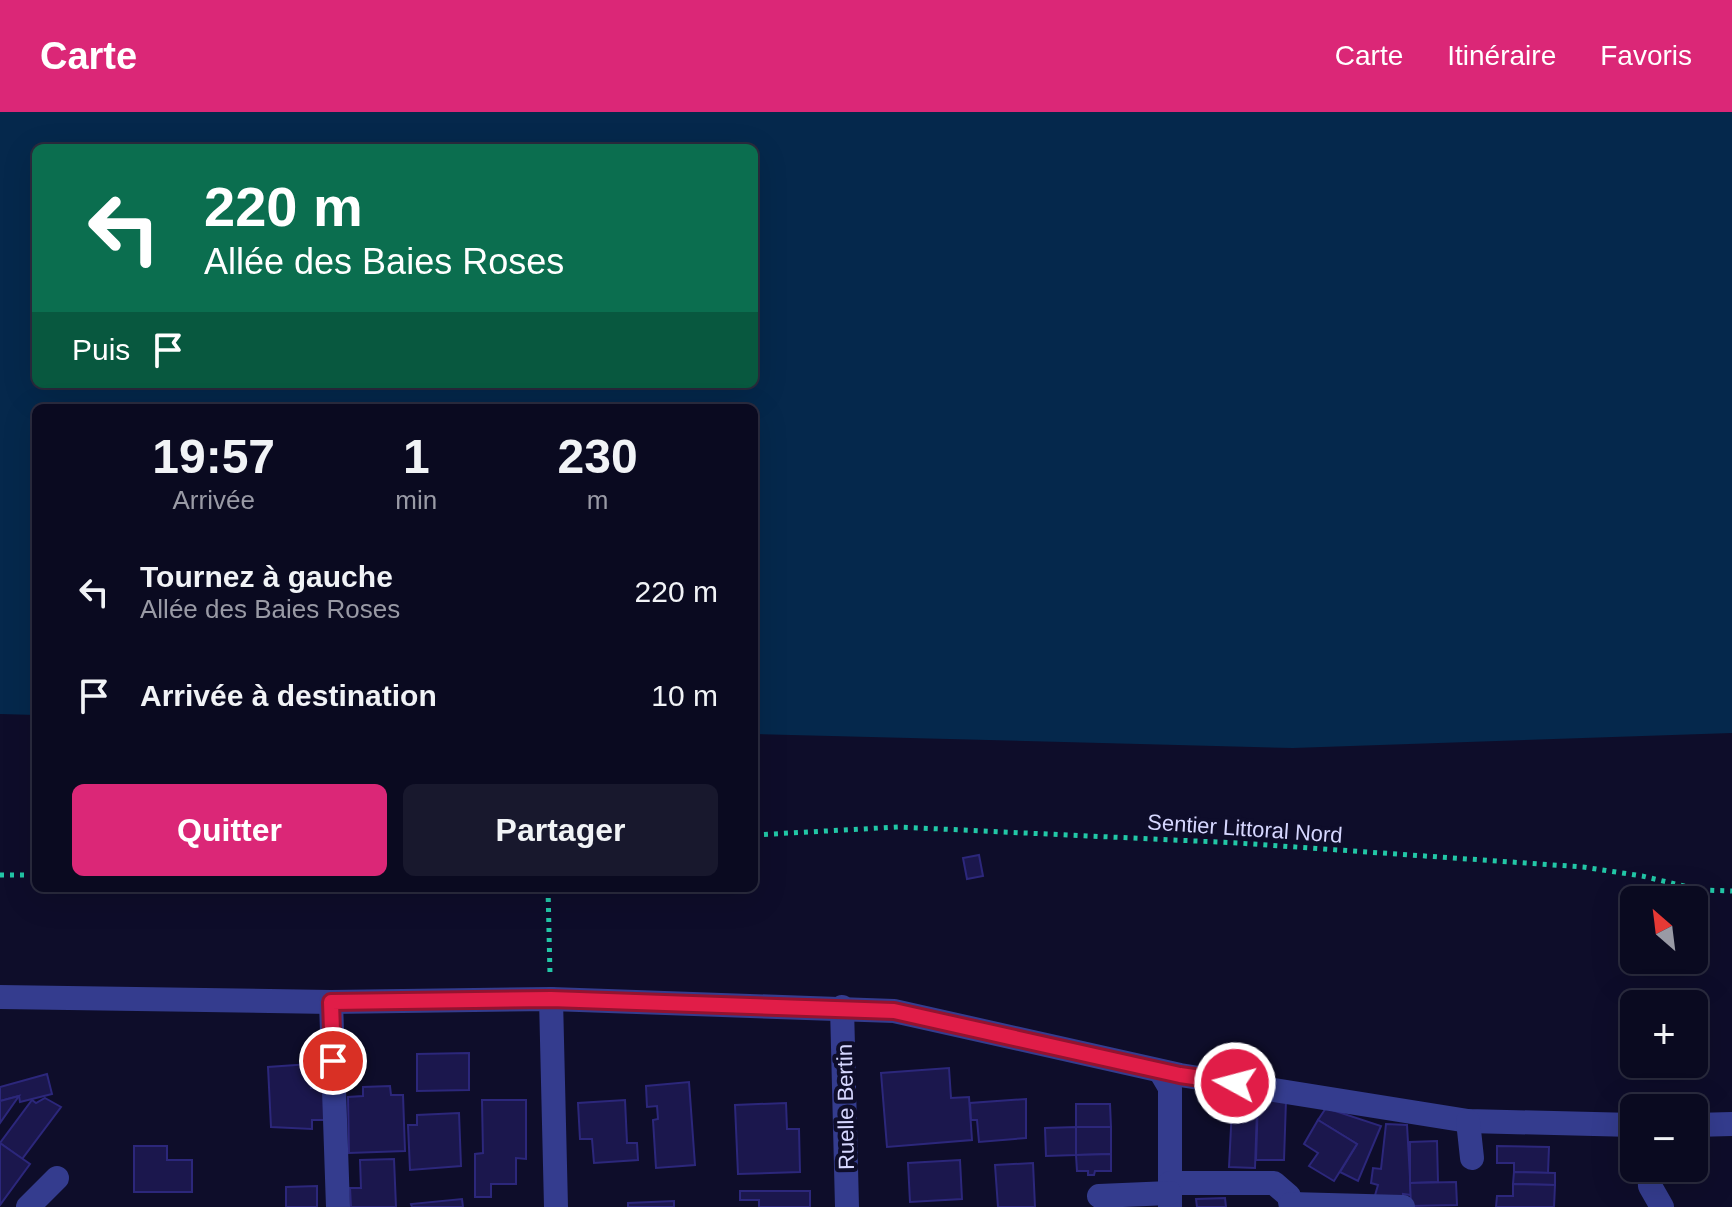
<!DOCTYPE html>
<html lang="fr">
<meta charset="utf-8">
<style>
body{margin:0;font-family:Arial,sans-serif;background:#18182d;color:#f1f3f6;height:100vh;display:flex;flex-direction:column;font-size:30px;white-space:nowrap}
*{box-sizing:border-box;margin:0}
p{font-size:26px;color:#999aa5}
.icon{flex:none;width:44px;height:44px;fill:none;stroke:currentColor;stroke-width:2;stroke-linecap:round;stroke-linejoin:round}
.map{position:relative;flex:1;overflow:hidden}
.drawer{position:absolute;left:32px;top:292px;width:726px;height:488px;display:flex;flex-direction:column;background:#0a0a20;border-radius:12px;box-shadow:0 8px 32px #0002,0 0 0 2px #2a2b3e}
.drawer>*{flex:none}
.hud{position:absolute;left:32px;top:32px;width:726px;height:244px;border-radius:12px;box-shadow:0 8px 32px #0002,0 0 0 2px #2a2b3e;background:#0b6e4f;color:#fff;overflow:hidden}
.needle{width:52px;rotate:332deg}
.buttons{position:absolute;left:1620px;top:774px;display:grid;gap:16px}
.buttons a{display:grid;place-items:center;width:88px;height:88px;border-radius:12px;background:#0a0a20;box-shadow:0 8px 32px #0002,0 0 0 2px #2a2b3e;font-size:40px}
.pin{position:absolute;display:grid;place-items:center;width:68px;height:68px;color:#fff;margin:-34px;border:4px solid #fff;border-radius:50%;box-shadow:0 2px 8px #0007}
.me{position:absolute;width:88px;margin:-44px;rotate:277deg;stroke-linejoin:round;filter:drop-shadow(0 0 6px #0008)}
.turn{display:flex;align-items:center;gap:28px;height:168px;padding:0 40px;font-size:36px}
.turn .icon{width:104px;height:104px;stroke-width:2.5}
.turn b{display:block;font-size:56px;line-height:68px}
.then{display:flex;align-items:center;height:76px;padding:0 40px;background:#0003;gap:16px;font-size:30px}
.eta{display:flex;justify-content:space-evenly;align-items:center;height:136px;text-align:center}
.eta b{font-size:48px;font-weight:700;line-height:56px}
.action{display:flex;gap:16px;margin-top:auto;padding:16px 40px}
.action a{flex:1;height:92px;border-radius:12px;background:#db2777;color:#fff;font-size:32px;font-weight:700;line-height:92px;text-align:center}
.action a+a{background:#18182d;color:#f1f3f6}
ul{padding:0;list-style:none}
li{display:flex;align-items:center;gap:24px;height:104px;padding:0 40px}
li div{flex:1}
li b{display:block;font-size:30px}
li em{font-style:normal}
header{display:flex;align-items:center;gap:48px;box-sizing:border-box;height:112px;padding:0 40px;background:#db2777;color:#fff}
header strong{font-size:38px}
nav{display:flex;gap:44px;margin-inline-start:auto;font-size:28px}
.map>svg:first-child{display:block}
.water{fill:#05284c;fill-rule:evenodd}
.building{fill:#1b174d;stroke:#2c277b;stroke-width:2}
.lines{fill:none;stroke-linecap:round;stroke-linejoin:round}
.path{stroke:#22c7a7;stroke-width:5;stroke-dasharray:4 6;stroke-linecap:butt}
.minor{stroke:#343c8e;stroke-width:24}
.route-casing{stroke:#92132f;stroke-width:20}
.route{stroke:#e11d48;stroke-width:14}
.labels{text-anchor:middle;stroke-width:8;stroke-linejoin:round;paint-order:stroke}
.street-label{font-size:22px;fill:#d6d7ff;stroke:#0e0d2a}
</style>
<header>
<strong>Carte</strong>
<nav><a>Carte</a><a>Itinéraire</a><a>Favoris</a></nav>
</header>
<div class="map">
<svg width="1732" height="1095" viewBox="0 0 1732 1095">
<rect width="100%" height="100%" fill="#0e0d2a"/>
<!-- water -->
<path class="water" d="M0 0H1732V621L1293 636 754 622V296H36V603L0 602ZM36 36H754V272H36Z"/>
<!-- building -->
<g class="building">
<path d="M979 743 983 764 967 767 963 746Z"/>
<path d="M469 941V978L417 979V942Z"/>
<path d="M310 952 311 976H325L327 1008H312V1017L271 1015 268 955Z"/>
<path d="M949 956 951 986 969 985 972 1028 887 1035 881 961Z"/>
<path d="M47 962 52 982 20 990 19 984 0 989V975Z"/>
<path d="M689 970 695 1053 656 1056 653 1008 658 1007 657 994 647 995 646 974Z"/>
<path d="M390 974 391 983H403L405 1039 349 1041 348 985 363 984V975Z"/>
<path d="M19 984 0 1011V989Z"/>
<path d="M45 986 61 995 22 1047 0 1031 32 988 36 991Z"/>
<path d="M1026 987V1026L979 1030 977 1008H971L970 991Z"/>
<path d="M1258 987 1286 988 1284 1048H1256Z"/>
<path d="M482 988H526V1047L516 1046V1072H491V1085H475V1042L483 1041Z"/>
<path d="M625 988 627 1031H637L638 1048 594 1051 592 1027H580L578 991Z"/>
<path d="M786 991 787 1017H799L800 1060 738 1062 735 993Z"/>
<path d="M1076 992H1110L1111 1015H1076Z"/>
<path d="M1232 996 1257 997 1255 1056 1229 1055Z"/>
<path d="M1326 996 1381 1014 1358 1069 1340 1060 1357 1032 1318 1008Z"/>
<path d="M459 1001 461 1054 410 1058 408 1013H417V1003Z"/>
<path d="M1318 1008 1357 1032 1334 1069 1309 1054 1318 1041 1304 1032Z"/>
<path d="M1386 1012 1407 1013 1411 1083 1403 1082V1090L1374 1087 1378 1073 1371 1071 1373 1056 1381 1057Z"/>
<path d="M1076 1015H1111V1042L1076 1043Z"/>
<path d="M1076 1015V1043L1046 1044 1045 1016Z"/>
<path d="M1437 1029 1438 1070 1410 1071V1030Z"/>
<path d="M0 1031 30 1052 0 1093Z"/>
<path d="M134 1034H167V1048H192V1080H134Z"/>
<path d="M1497 1034 1549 1035 1548 1061 1514 1060V1051H1497Z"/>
<path d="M1111 1042V1059H1095L1094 1063H1088V1059H1077L1076 1043Z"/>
<path d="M394 1047 396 1095H351L350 1076H361L360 1048Z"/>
<path d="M960 1048 962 1087 910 1090 908 1051Z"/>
<path d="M1033 1051 1035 1095H998L995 1053Z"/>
<path d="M1514 1060 1555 1061V1073L1513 1072Z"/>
<path d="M1456 1070 1457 1093 1411 1094 1410 1071Z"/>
<path d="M1513 1072 1555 1073 1554 1095H1496L1497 1084H1513Z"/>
<path d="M317 1074V1095H286V1075Z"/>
<path d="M740 1079H810V1095H759V1088H740Z"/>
<path d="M1225 1086 1226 1095H1197L1196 1087Z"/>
<path d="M462 1087 463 1095H412L411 1092Z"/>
<path d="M674 1089V1095H628V1091Z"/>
</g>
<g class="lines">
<!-- path -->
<g class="path">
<path d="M754 723 898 715 1238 731 1583 755 1642 764 1701 778 1732 779"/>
<path d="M0 763H36"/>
<path d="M548 776 550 863"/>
</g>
<!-- minor -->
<g class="minor">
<path d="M0 885 331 890 551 887 894 899 1180 963 1468 1009 1634 1013"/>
<path d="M551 887 556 1095"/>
<path d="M331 890 338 1095"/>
<path d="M842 895 847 1095"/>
<path d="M1160 959 1170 976V1095"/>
<path d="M1468 1009 1472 1046"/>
<path d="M1694 1013 1732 1012"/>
<path d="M1649 1056 1650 1074 1662 1095"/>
<path d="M1170 1071H1274L1289 1084 1291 1095"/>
<path d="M1099 1084 1170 1081"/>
<path d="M1291 1092 1403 1095"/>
<path d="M28 1095 57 1066"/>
</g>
</g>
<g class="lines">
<defs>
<path id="route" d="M333 949 331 890 551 887 894 899 1180 963 1235 971"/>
</defs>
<!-- route casing -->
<use href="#route" class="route-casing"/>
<!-- route -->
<use href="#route" class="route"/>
</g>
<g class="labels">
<!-- street labels -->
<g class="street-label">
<text transform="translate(1245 716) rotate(4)" y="8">Sentier Littoral Nord</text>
<text transform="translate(845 995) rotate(-91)" y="8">Ruelle Bertin</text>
</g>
</g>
</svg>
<div class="buttons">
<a><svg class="needle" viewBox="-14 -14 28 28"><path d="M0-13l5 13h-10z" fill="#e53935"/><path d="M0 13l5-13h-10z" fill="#999aa5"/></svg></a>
<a>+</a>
<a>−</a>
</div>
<div class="pin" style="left:333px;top:949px;background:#d93025"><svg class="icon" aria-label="arrive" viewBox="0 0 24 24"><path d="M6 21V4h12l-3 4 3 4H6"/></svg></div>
<svg class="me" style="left:1235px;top:971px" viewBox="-20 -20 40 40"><circle r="17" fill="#e11d48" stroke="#fff" stroke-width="3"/><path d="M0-11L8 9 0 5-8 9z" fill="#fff"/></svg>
<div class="hud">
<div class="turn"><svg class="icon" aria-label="left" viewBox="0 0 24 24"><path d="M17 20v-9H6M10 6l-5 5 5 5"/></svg><div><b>220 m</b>Allée des Baies Roses</div></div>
<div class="then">Puis<svg class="icon" aria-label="arrive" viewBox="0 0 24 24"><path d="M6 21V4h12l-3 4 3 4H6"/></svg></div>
</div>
<section class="drawer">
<div class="eta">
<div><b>19:57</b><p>Arrivée</p></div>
<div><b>1</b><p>min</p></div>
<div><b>230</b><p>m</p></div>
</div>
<ul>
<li><svg class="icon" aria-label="left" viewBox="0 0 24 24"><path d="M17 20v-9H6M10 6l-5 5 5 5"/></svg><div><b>Tournez à gauche</b><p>Allée des Baies Roses</p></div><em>220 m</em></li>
<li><svg class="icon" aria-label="arrive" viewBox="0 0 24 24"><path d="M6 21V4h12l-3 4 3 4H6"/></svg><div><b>Arrivée à destination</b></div><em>10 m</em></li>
</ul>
<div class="action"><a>Quitter</a><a>Partager</a></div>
</section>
</div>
